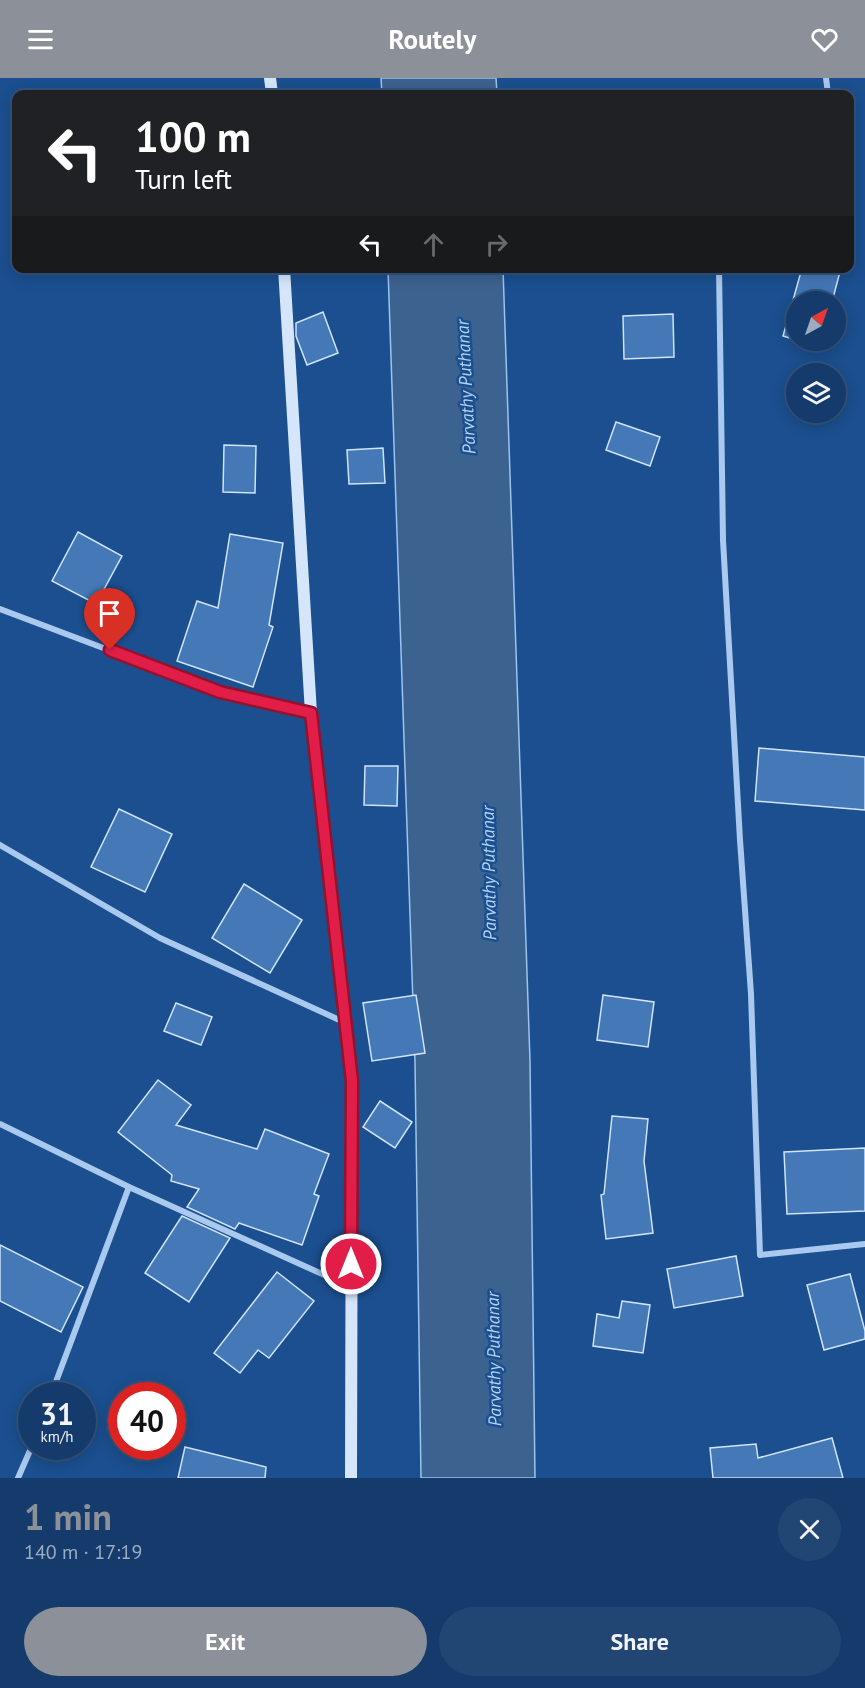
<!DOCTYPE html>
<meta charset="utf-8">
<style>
body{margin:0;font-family:"PT Sans",sans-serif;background:#214673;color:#f1f3f6;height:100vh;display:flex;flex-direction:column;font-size:22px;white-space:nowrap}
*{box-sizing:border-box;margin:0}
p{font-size:20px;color:#9dadc1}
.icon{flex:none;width:33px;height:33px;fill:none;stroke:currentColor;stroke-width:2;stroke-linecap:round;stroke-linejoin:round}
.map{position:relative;height:1400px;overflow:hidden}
.panel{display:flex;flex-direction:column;background:#143b6b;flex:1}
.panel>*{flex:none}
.top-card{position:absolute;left:12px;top:12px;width:842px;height:183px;border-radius:12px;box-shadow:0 3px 15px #0003,0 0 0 2px #33557e;background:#202124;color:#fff;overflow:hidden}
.needle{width:39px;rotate:40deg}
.fabs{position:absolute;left:786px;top:213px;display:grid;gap:12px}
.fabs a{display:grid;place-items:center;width:60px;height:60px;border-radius:50%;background:#143b6b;box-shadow:0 3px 15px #0003,0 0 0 2px #33557e;font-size:30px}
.speed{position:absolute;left:18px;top:1304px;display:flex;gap:12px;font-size:30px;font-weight:700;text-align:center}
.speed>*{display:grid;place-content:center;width:78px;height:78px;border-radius:50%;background:#143b6b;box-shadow:0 3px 15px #0003,0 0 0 2px #33557e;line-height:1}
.speed small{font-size:15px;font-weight:400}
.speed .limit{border:9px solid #d22;background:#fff;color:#111}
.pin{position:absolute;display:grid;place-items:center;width:51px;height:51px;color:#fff;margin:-62px -26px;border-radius:50% 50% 50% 0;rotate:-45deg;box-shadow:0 0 6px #0007}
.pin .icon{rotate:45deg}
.me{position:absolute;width:66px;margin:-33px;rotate:0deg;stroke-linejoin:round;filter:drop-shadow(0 0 4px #0008)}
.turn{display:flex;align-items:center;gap:21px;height:126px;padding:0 24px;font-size:27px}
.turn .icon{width:78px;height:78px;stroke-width:2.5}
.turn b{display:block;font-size:42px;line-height:51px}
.lanes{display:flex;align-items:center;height:57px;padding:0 24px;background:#0003;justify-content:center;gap:30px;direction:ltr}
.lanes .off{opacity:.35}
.round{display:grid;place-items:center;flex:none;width:63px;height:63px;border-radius:32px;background:#214673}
.headline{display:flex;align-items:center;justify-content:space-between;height:102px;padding:0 24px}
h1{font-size:36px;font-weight:700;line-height:45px;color:#8c9099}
.cta{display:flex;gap:12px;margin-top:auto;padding:12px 24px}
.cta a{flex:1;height:69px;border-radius:36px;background:#8c9099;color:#fff;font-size:24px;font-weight:700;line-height:69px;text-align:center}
.cta a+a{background:#214673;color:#f1f3f6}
header{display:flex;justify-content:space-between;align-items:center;height:78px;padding:0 24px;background:#8c9099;color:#fff;font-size:27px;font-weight:700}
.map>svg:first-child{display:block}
.water{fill:#3c6290;stroke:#9cc4f0;stroke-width:1.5}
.building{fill:#4478b7;stroke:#cfe3fa;stroke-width:1.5}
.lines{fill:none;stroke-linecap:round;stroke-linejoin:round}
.street{stroke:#a9c9ee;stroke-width:6}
.secondary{stroke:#d6e6fa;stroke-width:12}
.route-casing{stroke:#92132f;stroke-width:15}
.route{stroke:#e11d48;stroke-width:10}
.labels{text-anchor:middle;stroke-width:5;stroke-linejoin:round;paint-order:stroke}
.water-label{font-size:18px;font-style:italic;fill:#b5d3f5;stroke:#1b4f8f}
</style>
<header><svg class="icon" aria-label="menu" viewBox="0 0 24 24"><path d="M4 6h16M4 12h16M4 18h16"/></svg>Routely<svg class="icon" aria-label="heart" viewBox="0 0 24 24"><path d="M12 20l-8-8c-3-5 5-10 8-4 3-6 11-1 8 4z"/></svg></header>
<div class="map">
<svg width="865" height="1400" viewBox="0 0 865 1400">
<rect width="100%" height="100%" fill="#1b4f8f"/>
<!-- water -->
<g class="water">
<path d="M381 0H496L497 16H382Z"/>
<path d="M388 191H503L530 983 535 1400H421L415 984Z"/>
</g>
<!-- building -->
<g class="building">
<path d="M802 190H841L832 224H796V262L783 258Z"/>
<path d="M323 234 338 275 307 287 296 258V245Z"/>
<path d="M673 236 674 279 624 281 623 238Z"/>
<path d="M616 344 660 359 650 388 606 372Z"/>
<path d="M224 367 256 368 255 415 223 414Z"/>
<path d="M383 370 385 405 349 406 347 372Z"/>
<path d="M78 454 122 478 96 526 52 503Z"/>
<path d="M230 456 283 465 269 547 273 549 253 609 177 583 197 523 218 530Z"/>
<path d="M759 670 865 679V732L755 723Z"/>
<path d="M365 688H398L397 728 364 727Z"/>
<path d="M119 731 172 756 145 814 91 789Z"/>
<path d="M244 806 302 842 270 895 212 860Z"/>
<path d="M416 917 425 975 372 983 363 925Z"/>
<path d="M603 917 654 924 648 969 597 962Z"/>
<path d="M176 925 212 939 201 967 164 953Z"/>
<path d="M158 1002 191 1027 176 1047 257 1071 265 1051 329 1076 314 1116 319 1118 302 1167 239 1145 235 1151 187 1129 199 1111 171 1103 172 1097 118 1054Z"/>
<path d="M380 1023 412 1044 395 1070 363 1049Z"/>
<path d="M612 1038 648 1041 644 1083 653 1155 606 1161 601 1117 604 1116Z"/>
<path d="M865 1070V1133L787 1136 784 1074Z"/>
<path d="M182 1138 230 1160 189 1224 145 1195Z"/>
<path d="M0 1167 83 1209 61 1254 0 1223Z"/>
<path d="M736 1178 743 1218 674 1230 667 1191Z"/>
<path d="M277 1194 314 1223 269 1280 258 1272 240 1295 214 1275Z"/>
<path d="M850 1196 865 1253V1261L824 1272 807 1207Z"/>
<path d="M622 1223 650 1227 643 1275 593 1268 597 1236 619 1240Z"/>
<path d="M832 1360 843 1400H713L710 1370 756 1366 758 1380Z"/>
<path d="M185 1369 266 1389 265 1400H178Z"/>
</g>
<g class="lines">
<!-- street -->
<g class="street">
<path d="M826 0 828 16"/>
<path d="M719 190 723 462 740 762 751 916 760 1177 865 1166"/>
<path d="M0 531 220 614 311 635"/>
<path d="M0 767 160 860 346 945"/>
<path d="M0 1046 129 1109 351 1209"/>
<path d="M51 1317 129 1109"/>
<path d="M18 1400 32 1368"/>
</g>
<!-- secondary -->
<g class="secondary">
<path d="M270 0 272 16"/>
<path d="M284 190 311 635 352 1003 351 1400"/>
</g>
</g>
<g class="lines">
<defs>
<path id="route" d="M110 572 220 614 311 635 352 1003 351 1186"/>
</defs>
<!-- route casing -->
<use href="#route" class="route-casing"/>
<!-- route -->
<use href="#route" class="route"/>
</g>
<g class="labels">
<!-- water labels -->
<g class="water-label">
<text transform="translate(466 309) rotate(-93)" y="6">Parvathy Puthanar</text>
<text transform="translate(489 795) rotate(-91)" y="6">Parvathy Puthanar</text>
<text transform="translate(494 1281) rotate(-91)" y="6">Parvathy Puthanar</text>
</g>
</g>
</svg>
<div class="fabs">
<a><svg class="needle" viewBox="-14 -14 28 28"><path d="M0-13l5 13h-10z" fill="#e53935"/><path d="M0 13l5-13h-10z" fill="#9dadc1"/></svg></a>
<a><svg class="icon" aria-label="layers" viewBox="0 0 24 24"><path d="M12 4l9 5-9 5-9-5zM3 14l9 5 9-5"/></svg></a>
</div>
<div class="speed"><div>31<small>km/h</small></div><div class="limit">40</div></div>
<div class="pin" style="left:110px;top:572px;background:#d93025"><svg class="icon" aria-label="arrive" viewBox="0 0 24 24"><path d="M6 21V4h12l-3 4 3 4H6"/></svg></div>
<svg class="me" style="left:351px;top:1186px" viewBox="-20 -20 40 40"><circle r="17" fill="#e11d48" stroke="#fff" stroke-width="3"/><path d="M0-11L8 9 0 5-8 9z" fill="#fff"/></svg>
<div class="top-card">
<div class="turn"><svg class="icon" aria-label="left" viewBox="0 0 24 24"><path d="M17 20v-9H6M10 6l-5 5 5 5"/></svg><div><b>100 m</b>Turn left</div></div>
<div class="lanes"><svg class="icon" aria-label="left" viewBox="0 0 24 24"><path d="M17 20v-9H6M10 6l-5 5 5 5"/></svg><svg class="icon off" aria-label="ahead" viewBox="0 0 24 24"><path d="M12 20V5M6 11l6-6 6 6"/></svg><svg class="icon off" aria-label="right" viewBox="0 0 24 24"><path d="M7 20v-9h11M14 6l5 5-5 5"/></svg></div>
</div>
</div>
<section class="panel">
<div class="headline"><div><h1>1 min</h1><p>140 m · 17:19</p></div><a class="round"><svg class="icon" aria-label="close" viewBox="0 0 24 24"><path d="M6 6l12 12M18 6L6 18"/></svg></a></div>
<div class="cta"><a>Exit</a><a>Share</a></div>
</section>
